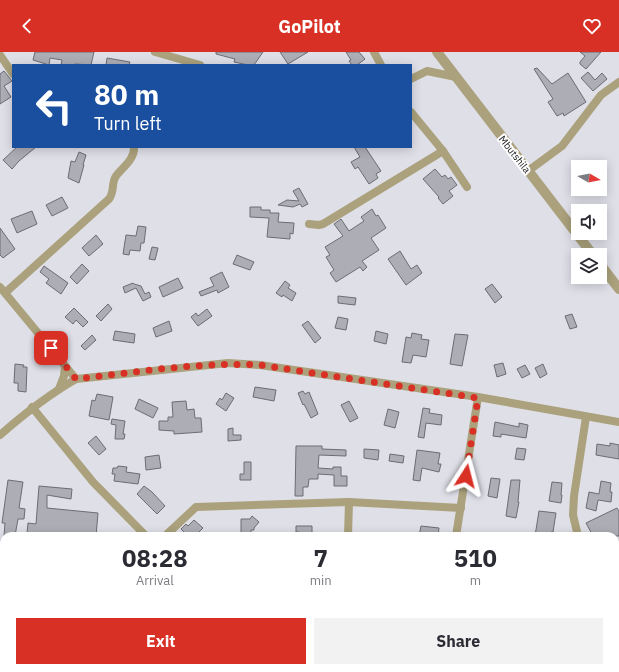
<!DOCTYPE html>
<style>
body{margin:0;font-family:"IBM Plex Sans",sans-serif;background:#f2f2f3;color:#2b2b33;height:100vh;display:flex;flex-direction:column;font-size:15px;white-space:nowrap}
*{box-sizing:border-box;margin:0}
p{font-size:13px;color:#7c7c81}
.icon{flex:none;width:22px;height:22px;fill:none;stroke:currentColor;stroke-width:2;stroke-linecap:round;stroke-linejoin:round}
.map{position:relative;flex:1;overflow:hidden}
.drawer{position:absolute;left:0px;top:480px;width:619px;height:140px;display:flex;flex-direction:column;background:#fff;border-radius:12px 12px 0 0;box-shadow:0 2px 10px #0003}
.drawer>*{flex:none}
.banner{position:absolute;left:12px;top:12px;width:400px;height:84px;border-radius:0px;box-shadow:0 2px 10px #0003;background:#1a4fa0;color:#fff;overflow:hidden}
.needle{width:26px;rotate:99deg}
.fabs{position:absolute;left:571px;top:108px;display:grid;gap:8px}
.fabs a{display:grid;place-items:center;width:36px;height:36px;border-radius:0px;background:#fff;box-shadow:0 2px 10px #0003;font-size:20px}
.pin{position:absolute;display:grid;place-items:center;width:34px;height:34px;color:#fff;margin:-17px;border-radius:8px;box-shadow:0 2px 6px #0006}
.me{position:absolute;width:44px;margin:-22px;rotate:9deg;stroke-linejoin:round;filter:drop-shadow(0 0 3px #0008)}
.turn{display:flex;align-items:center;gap:14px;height:84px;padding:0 16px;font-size:18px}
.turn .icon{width:52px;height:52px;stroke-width:2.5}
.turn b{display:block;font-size:28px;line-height:34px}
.eta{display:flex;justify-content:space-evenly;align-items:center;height:68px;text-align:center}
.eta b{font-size:24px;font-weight:700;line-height:28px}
.primary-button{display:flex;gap:8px;margin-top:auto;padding:8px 16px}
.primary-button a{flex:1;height:46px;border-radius:0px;background:#d93025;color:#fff;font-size:16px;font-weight:700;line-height:46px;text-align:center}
.primary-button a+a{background:#f2f2f3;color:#2b2b33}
header{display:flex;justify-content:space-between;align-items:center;height:52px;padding:0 16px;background:#d93025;color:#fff;font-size:18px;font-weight:700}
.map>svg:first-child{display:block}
.building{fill:#adadb6;stroke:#6c6c74}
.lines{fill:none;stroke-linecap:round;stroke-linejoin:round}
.minor{stroke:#aba17c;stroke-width:8}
.tertiary{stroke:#aba17c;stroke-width:10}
.route{stroke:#d93025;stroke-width:7;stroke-dasharray:0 12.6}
.labels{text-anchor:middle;stroke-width:4;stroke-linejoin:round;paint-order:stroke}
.street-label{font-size:10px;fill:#101013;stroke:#fff}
</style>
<header><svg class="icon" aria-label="back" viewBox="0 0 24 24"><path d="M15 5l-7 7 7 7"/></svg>GoPilot<svg class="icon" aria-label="heart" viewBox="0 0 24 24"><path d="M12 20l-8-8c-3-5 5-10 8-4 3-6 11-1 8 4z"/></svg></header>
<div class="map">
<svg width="619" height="620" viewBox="0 0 619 620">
<rect width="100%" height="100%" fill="#dfdfe8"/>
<!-- building -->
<g class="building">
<path d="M35 0H94L91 13 75 12 74 13H61L62 8 50 6 49 13 33 8Z"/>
<path d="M216 0H263L254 13H248L234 10 235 7 216 2Z"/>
<path d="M280 0H308L288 12Z"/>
<path d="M346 0H359L365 7 357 13H352L349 9 351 8Z"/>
<path d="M580 0H601L586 17 580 12V10L585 4Z"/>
<path d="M107 6 130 10 129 13H106Z"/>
<path d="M537 16 552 32 568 21 586 50 564 64 563 61 557 64 548 50 553 47 534 17Z"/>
<path d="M4 19 12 29 4 34 11 45 0 52V22Z"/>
<path d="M588 20 595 28 602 21 607 27 593 39 581 26Z"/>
<path d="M17 95H36L19 109 12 117 3 108Z"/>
<path d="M354 95H365L381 119 376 122 378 126 369 132 358 115 355 117 351 110 360 105Z"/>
<path d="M79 100 86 103 83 113H84L79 131 68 126 71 109 75 110Z"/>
<path d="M435 117 442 125 445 123 448 127 451 125 457 133 449 139 453 144 443 152 438 146 439 145 423 127Z"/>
<path d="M299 136 308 152 302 155 300 152 293 155 278 153 287 148 299 149 293 139Z"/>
<path d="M62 145 68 156 52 164 46 153Z"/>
<path d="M250 155H261V158H270V161H279L278 170 294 171 293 182 290 181V187L267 185 269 166 250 165Z"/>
<path d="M372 157 376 164 378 163 386 176 371 186 379 198 362 209 367 215 363 219 360 215 336 230 330 221 334 218 326 205 330 203 325 195 343 184 334 172 341 167 349 179 364 169 361 165Z"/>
<path d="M32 159 37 172 17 181 11 167Z"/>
<path d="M138 174 146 175 144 191H141L140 199 130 198 129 203 123 202 126 183 136 184Z"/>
<path d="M0 176 15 197 3 206 0 203Z"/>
<path d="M96 183 103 192 89 204 82 196Z"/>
<path d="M152 195 158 196 155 208 149 207Z"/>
<path d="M400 199 411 217 417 213 422 221 406 233 388 207Z"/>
<path d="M237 203 254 210 250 218 233 212Z"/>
<path d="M82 212 89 219 77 232 70 225Z"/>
<path d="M44 214 68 231 61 242 46 231 49 227 40 220Z"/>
<path d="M222 220 229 235 218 241 217 238 201 244 199 240 214 234 210 226Z"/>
<path d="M178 226 183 236 163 245 159 235Z"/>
<path d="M285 229 290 233 288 236 296 241 292 249 283 243 282 245 276 241Z"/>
<path d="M133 231 134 232 141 234 145 242 149 240 151 245 143 249 136 236 125 241 123 235Z"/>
<path d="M492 232 502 245 495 251 485 237Z"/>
<path d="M338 244 356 246 355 253 338 251Z"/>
<path d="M108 252 112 257 101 269 96 264Z"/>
<path d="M74 256 88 270 83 275 76 268 73 272 65 265Z"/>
<path d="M207 257 212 264 198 274 191 265 196 261 198 264Z"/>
<path d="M572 262 577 275 570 277 565 264Z"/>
<path d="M338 265 348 267 346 278 335 276Z"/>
<path d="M169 269 172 279 156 285 153 276Z"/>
<path d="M308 269 321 286 315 291 302 273Z"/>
<path d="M115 279 135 282 134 291 113 288Z"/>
<path d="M376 279 388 282 386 292 374 289Z"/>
<path d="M412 281 422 283 421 287 429 288 426 305 413 303 411 311 402 310 406 285 411 286Z"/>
<path d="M455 282 468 283 462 314 450 312Z"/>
<path d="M92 283 96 288 85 298 81 294Z"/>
<path d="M503 311 506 322 497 325 494 313Z"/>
<path d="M15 312 24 313 23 315H27L26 340 18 339V331H14Z"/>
<path d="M543 312 547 322 540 326 535 316Z"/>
<path d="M525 313 530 322 522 326 517 317Z"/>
<path d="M255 335 276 338 274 349 253 345Z"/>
<path d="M303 339 305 342 309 340 318 362 311 366 304 352 303 353 298 341Z"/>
<path d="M226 341 234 346 226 359 216 352 220 346 222 348Z"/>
<path d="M97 342 113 345 109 368 89 364 92 348 95 349Z"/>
<path d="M139 347 158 356 153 366 135 357Z"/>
<path d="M186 349 187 358 194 357 195 366H201L202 380 174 382V379L159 378V369H168V365H173L172 350Z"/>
<path d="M349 349 358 366 350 370 341 353Z"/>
<path d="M423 356 430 357 429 361 442 363 441 373 426 371 424 386 418 385Z"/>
<path d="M388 357 399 360 395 376 384 373Z"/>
<path d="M112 367 125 369 123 382H125L124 387H115L116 373 111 372Z"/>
<path d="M495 370 519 375V371L528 373 526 386 501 382V385L493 384Z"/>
<path d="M233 376V383H241V388L228 389V377Z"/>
<path d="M96 384 106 397 99 403 88 391Z"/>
<path d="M610 391 619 393V407L596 403 597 392 610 394Z"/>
<path d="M296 394H322V397L346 398V404L319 403 318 416 333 417V415H341V424H347V434H334V423L318 422V427H309L308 435H303V444H295Z"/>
<path d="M517 396 526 397 524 408 515 407Z"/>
<path d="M364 397 379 398 378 408 364 406Z"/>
<path d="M417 398 440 401 438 412H441L439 420 422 416 420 429 413 428Z"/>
<path d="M390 402 404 404 403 411 389 409Z"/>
<path d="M159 403 161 416 146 418 145 405Z"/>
<path d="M244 410H251V428H240V422H244Z"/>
<path d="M118 414 127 415 126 420 140 422 138 432 114 429 115 422H112L113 416H117Z"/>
<path d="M491 426 500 427 497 446 488 444Z"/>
<path d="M8 428 23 430 19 456 25 457 24 467H18L15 484H4L5 471H2Z"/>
<path d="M511 428H520L518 450H519L516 466 506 464Z"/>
<path d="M601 429 611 431 610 440H612L611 450 598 448 596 459 586 456 589 440 599 442Z"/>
<path d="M552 430 562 431 561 443H562L561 451 549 449Z"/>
<path d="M39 434 72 437 71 447 47 443V456L98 461 96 484H49L27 481 28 471 36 472Z"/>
<path d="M144 434 152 440 165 454 157 462 137 442Z"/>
<path d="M617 456 619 459V484H593L586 471Z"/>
<path d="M539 459 556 461 553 480H551L550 484H535Z"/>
<path d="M252 464 259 470 254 476V478H251V484H241V467H250Z"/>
<path d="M194 468 203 476 195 484H180L184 480 181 477 186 472 188 474Z"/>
<path d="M296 474H312V484H299V480H296Z"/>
<path d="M421 474 439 476 438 484H419Z"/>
</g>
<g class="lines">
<!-- minor -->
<g class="minor">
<path d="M155 0 200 13"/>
<path d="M374 0 381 13"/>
<path d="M0 3 13 22"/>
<path d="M411 27 427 19 456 25"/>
<path d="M411 60 443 99 467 135"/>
<path d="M528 119 562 94 601 43 619 30"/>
<path d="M309 172 319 173 323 172 443 99"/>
<path d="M0 235 76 327"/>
<path d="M5 241 109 147C115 139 111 131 116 124 123 115 135 107 134 95"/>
<path d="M59 337 64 324 65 315"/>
<path d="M32 355 93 430 146 484"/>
<path d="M0 383C24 362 48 343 76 327L228 311 260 313 478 345 619 370"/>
<path d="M165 484 196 455 349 450 461 456"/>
<path d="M348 484 349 450"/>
<path d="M456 484 478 345"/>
<path d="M578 484 573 463 574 444 586 365"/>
<path d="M615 510 619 508"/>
<path d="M287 616 293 620"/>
<path d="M559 616 561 620"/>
<path d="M252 620 257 616"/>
<path d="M418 620 421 616"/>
<path d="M603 620 612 616"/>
</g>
<!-- tertiary -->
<g class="tertiary">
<path d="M437 0 593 203"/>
<path d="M600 212 619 237"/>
</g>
</g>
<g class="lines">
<!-- route -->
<path class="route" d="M51 296 76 327C137 320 198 310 260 313L478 346 466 424"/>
</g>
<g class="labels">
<!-- street labels -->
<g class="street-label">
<text transform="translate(515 102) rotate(52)" y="4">Mbutshila</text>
</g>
</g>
</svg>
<div class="fabs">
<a><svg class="needle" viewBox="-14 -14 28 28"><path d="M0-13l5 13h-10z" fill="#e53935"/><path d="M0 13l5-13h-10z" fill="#7c7c81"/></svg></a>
<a><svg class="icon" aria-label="sound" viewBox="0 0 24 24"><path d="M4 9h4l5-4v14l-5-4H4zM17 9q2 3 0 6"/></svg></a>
<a><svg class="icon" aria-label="layers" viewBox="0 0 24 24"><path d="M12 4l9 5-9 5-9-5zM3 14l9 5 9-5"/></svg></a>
</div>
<div class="pin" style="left:51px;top:296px;background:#d93025"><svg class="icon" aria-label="arrive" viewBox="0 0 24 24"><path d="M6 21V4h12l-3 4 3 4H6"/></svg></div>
<svg class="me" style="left:466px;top:424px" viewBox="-20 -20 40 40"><path d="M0-17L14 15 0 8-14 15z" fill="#d93025" stroke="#fff" stroke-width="4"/></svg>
<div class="banner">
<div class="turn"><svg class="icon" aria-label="left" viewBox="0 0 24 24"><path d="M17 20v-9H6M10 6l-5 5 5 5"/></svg><div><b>80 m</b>Turn left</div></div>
</div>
<section class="drawer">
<div class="eta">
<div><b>08:28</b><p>Arrival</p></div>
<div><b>7</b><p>min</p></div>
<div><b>510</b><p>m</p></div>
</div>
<div class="primary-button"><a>Exit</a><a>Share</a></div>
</section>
</div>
